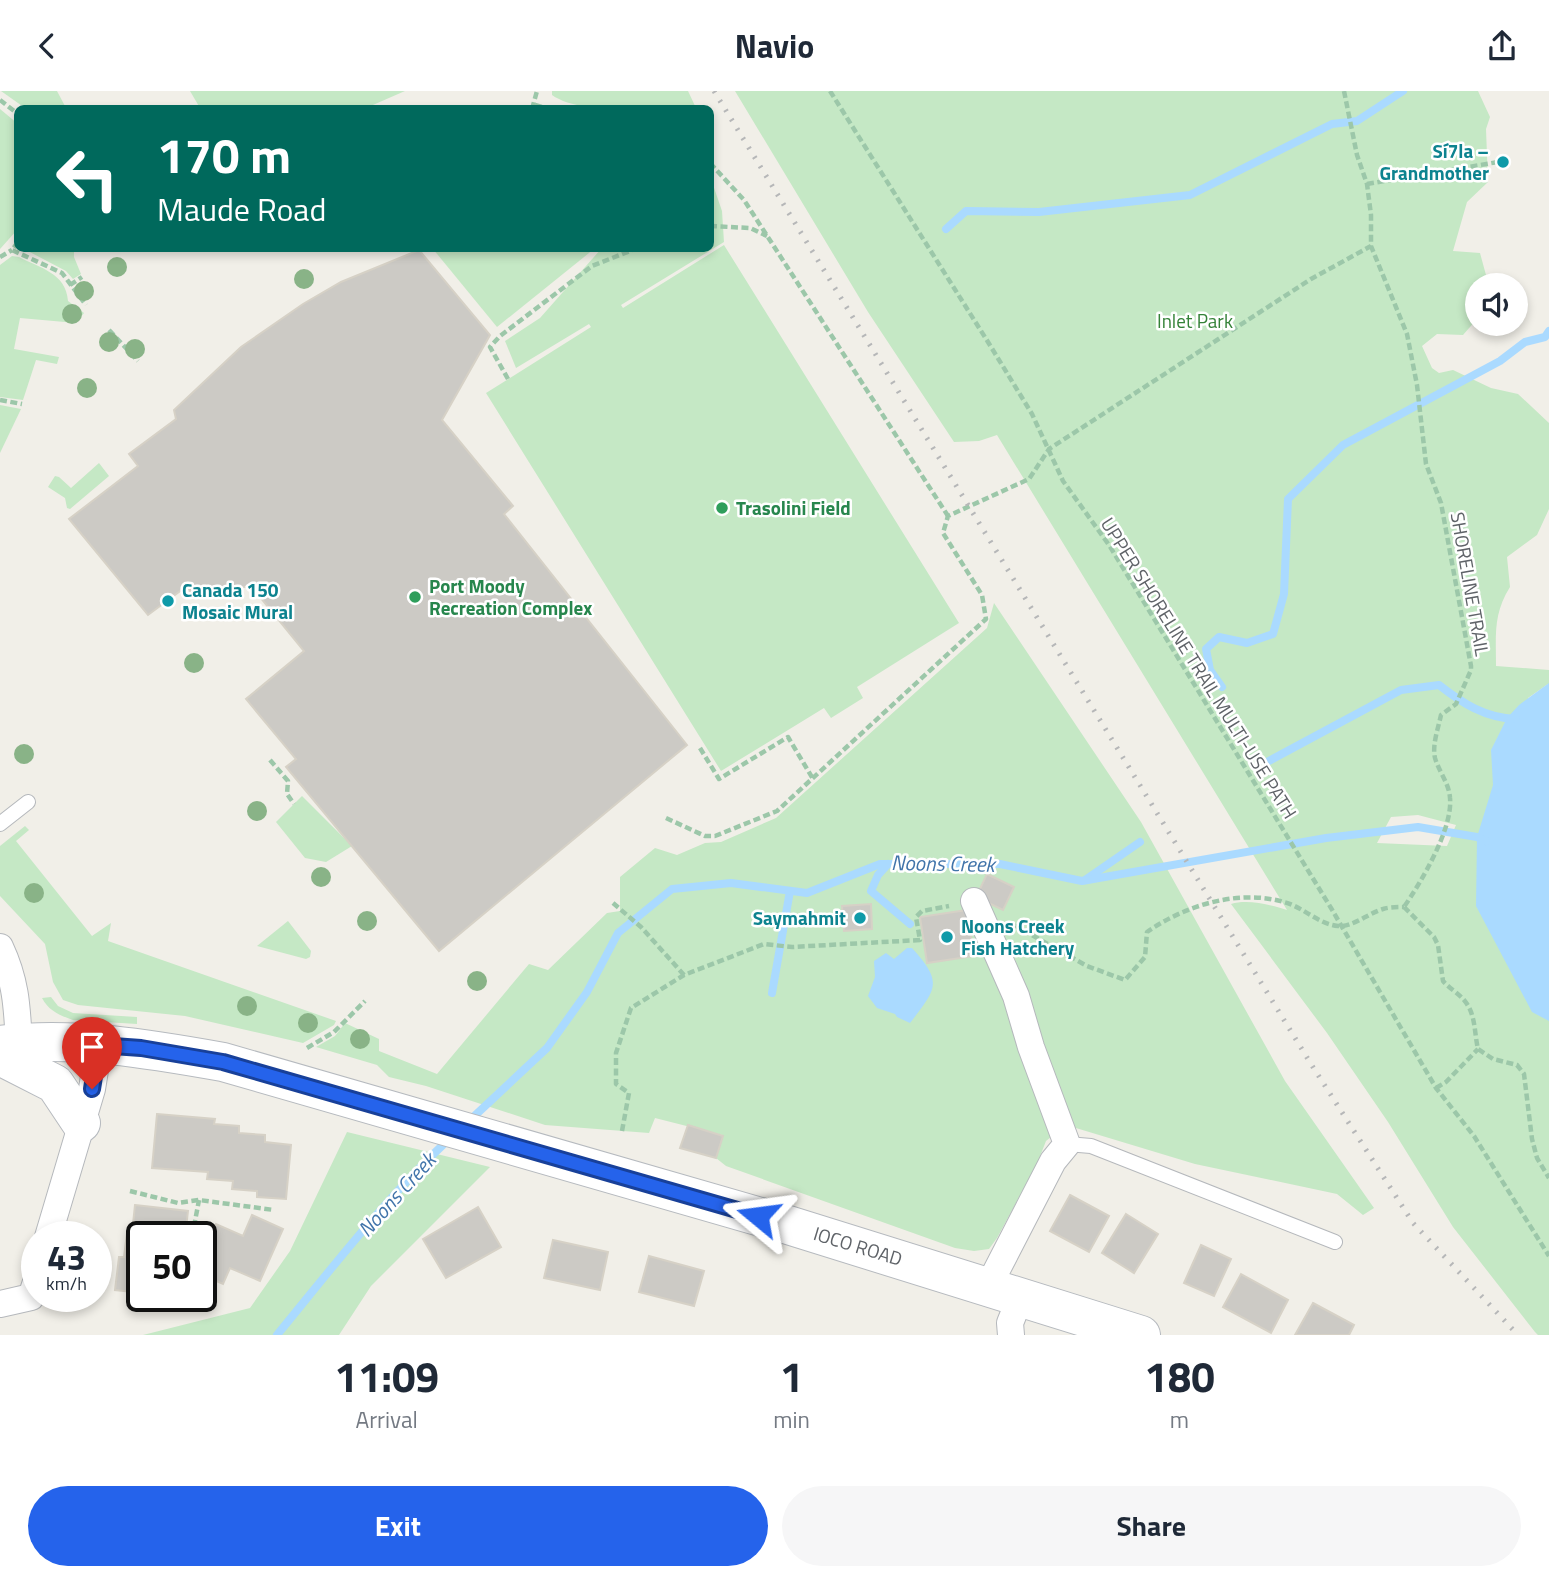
<!DOCTYPE html>
<meta charset="utf-8">
<style>
body{margin:0;font-family:"Titillium Web",sans-serif;background:#f6f6f7;color:#1f2937;height:100vh;display:flex;flex-direction:column;font-size:26px;white-space:nowrap}
*{box-sizing:border-box;margin:0}
p{font-size:23px;color:#747a83}
.icon{flex:none;width:38px;height:38px;fill:none;stroke:currentColor;stroke-width:2;stroke-linecap:round;stroke-linejoin:round}
.map{position:relative;height:1244px;overflow:hidden}
.drawer{display:flex;flex-direction:column;background:#fff;flex:1}
.drawer>*{flex:none}
.hud{position:absolute;left:14px;top:14px;width:700px;height:147px;border-radius:10px;box-shadow:0 4px 10px #0003;background:#00695c;color:#fff;overflow:hidden}
.fabs{position:absolute;left:1465px;top:182px;display:grid;gap:14px}
.fabs a{display:grid;place-items:center;width:63px;height:63px;border-radius:50%;background:#fff;box-shadow:0 4px 10px #0003;font-size:35px}
.speed{position:absolute;left:21px;top:1130px;display:flex;gap:14px;font-size:35px;font-weight:700;text-align:center}
.speed>*{display:grid;place-content:center;width:91px;height:91px;border-radius:50%;background:#fff;box-shadow:0 4px 10px #0003;line-height:1}
.speed small{font-size:18px;font-weight:400}
.speed .limit{border:4px solid #111;border-radius:10px;background:#fff;color:#111}
.pin{position:absolute;display:grid;place-items:center;width:60px;height:60px;color:#fff;margin:-72px -30px;border-radius:50% 50% 50% 0;rotate:-45deg;box-shadow:0 0 7px #0007}
.pin .icon{rotate:45deg}
.me{position:absolute;width:77px;margin:-38px;rotate:286deg;stroke-linejoin:round;filter:drop-shadow(0 0 5px #0008)}
.turn{display:flex;align-items:center;gap:24px;height:147px;padding:0 28px;font-size:32px}
.turn .icon{width:91px;height:91px;stroke-width:2.5}
.turn b{display:block;font-size:49px;line-height:60px}
.eta{display:flex;justify-content:space-evenly;align-items:center;height:119px;text-align:center}
.eta b{font-size:42px;font-weight:700;line-height:49px}
.primary-button{display:flex;gap:14px;margin-top:auto;padding:14px 28px}
.primary-button a{flex:1;height:80px;border-radius:42px;background:#2563eb;color:#fff;font-size:28px;font-weight:700;line-height:80px;text-align:center}
.primary-button a+a{background:#f6f6f7;color:#1f2937}
header{display:flex;justify-content:space-between;align-items:center;height:91px;padding:0 28px;background:#fff;font-size:32px;font-weight:700}
.map>svg:first-child{display:block}
.green{fill:#c5e8c5;fill-rule:evenodd}
.water{fill:#aadaff}
.lines{fill:none;stroke-linecap:round;stroke-linejoin:round}
.stream{stroke:#aadaff;stroke-width:8}
.building{fill:#cccac5;stroke:#d6d1c6;stroke-width:2}
.lane-casing{stroke:#b5b8bc;stroke-width:16}
.street-casing{stroke:#b5b8bc;stroke-width:28}
.secondary-casing{stroke:#b6babf;stroke-width:40}
.path{stroke:#9cc7a9;stroke-width:4.5;stroke-dasharray:7 3.5;stroke-linecap:butt}
.lane{stroke:#fff;stroke-width:14}
.street{stroke:#fff;stroke-width:26}
.secondary{stroke:#fff;stroke-width:38}
.rail{stroke:#b6b7b8;stroke-width:5;stroke-dasharray:2 9;stroke-linecap:butt}
.tree{fill:#89b387}
.route-casing{stroke:#184099;stroke-width:18}
.route{stroke:#2563eb;stroke-width:12}
.culture-dot{fill:#0f9aa8;stroke:#fff;stroke-width:2.5}
.leisure-dot{fill:#2e9e5b;stroke:#fff;stroke-width:2.5}
.labels{text-anchor:middle;stroke-width:5;stroke-linejoin:round;paint-order:stroke}
.culture-label{font-size:19px;font-weight:bold;fill:#0d838f;stroke:#fff;text-anchor:end}
.park-label{font-size:19px;fill:#348238;stroke:#fff}
.leisure-label{font-size:19px;font-weight:bold;fill:#27864d;stroke:#fff;text-anchor:start}
.street-label{font-size:19px;fill:#5f6368;stroke:#fff}
.water-label{font-size:21px;font-style:italic;fill:#4174aa;stroke:#fff}
</style>
<header><svg class="icon" aria-label="back" viewBox="0 0 24 24"><path d="M15 5l-7 7 7 7"/></svg>Navio<svg class="icon" aria-label="share" viewBox="0 0 24 24"><path d="M12 15V3M7 8l5-5 5 5M5 13v7h14v-7"/></svg></header>
<div class="map">
<svg width="1549" height="1244" viewBox="0 0 1549 1244">
<rect width="100%" height="100%" fill="#f1efe8"/>
<!-- green -->
<g class="green">
<path d="M1 0H57L66 17H25Z"/>
<path d="M190 0H405L366 17H200Z"/>
<path d="M552 0H688L696 17C660 18 581 25 552 4Z"/>
<path d="M735 0H1478L1490 26 1486 38 1488 91 1467 111 1453 160 1480 162 1486 184V194H1477V228L1463 244 1437 243 1422 255 1432 277 1439 282 1453 279 1491 297 1518 303 1549 332V418L1537 444 1507 466 1510 496C1493 523 1496 544 1496 575L1549 579V779L1548 593 1528 607 1549 839V1244H1538L1535 1241 1453 1136 1388 1031 1327 942 1231 813C1248 808 1271 814 1287 819L997 344 979 350 954 351 868 221ZM1418 724 1456 734 1447 755 1377 752 1391 726Z"/>
<path d="M0 18 18 33 17 139 0 158Z"/>
<path d="M711 88 722 120 724 151 621 214 623 217 724 154 959 532 857 596 863 607 831 627 824 617 721 680 486 302 591 236 589 233 516 277 505 250 540 227 601 158H710Z"/>
<path d="M24 158H74V166L81 183 73 188 66 180Z"/>
<path d="M433 158H594L497 236Z"/>
<path d="M12 165 19 166C40 177 66 182 68 210L84 222 76 232 20 227 14 258 59 266 57 273 36 269 23 309 0 306V174Z"/>
<path d="M0 314 21 318 0 362Z"/>
<path d="M99 372 109 385 70 418 67 417 65 407 48 396 55 385 59 386 71 397Z"/>
<path d="M994 512 1141 731 1285 990 1374 1117 1363 1124 1337 1103 1195 1073 1066 1034 1046 1050 1037 1073 997 1147 989 1158 974 1160 955 1157 726 1075 716 1067 722 1044 655 1027 649 1042 545 1034 426 995 389 986 377 974 316 956 335 945 345 932 379 948V960L437 983 529 873 548 879 607 822 620 820V786L655 757 677 764 705 752 721 751 776 727 987 537Z"/>
<path d="M302 705 352 755 326 771 305 767 276 731Z"/>
<path d="M25 735 29 739 16 750 92 845 111 832 108 850 336 930 334 934 303 952 185 925 78 914 63 909 53 891 45 853 0 805V755Z"/>
<path d="M288 830 311 860 310 866 306 868 257 855Z"/>
<path d="M51 906 58 915 73 922 137 926V933L73 929C59 924 49 920 42 907Z"/>
<path d="M347 1041 490 1076 371 1195 339 1244H143L250 1217 290 1160Z"/>
</g>
<!-- water -->
<g class="water">
<path d="M1549 592V930L1532 921 1476 815 1477 746 1493 694 1491 659 1507 627 1519 614Z"/>
<path d="M907 857H912C944 892 936 898 910 932L897 926 895 923 877 917 868 905 875 886 874 870 886 862 894 868Z"/>
</g>
<g class="lines">
<!-- stream -->
<g class="stream">
<path d="M946 138 966 120 1039 121 1190 104 1332 33 1357 30 1403 0"/>
<path d="M1222 596 1210 579 1206 558 1219 546 1247 552 1273 543 1284 503 1288 408 1343 354 1500 270 1525 251 1545 246 1549 240"/>
<path d="M1267 671 1401 599 1439 594C1462 612 1485 627 1516 628"/>
<path d="M888 773 878 784 871 800 910 833"/>
<path d="M1085 789 1140 751"/>
<path d="M772 902 790 800"/>
<path d="M468 1031 547 957 587 901 618 842 672 798 731 792 807 802 880 773H1000L1082 790 1326 747 1418 736 1477 746 1486 750"/>
<path d="M277 1244C332 1177 385 1108 448 1049"/>
</g>
</g>
<!-- building -->
<g class="building">
<path d="M419 159 490 244 442 329 513 415 504 423 687 654 439 860 286 676 296 668 246 608 304 560 251 495 192 503 187 495 148 524 69 428 138 375 129 363 176 328 174 319 241 256 303 213 341 191Z"/>
<path d="M987 783 1014 796 1003 819 976 806Z"/>
<path d="M871 813 872 838 844 840 842 815Z"/>
<path d="M967 819 974 865 927 872 920 826Z"/>
<path d="M157 1023 215 1028 214 1033 239 1035V1042L265 1044V1051L291 1054 286 1108 257 1106V1100L232 1098 233 1090 207 1088 208 1081 152 1077Z"/>
<path d="M688 1034 723 1045 716 1067 680 1057Z"/>
<path d="M1070 1104 1109 1125 1089 1161 1050 1140Z"/>
<path d="M135 1114 188 1120 185 1146H142V1202L115 1199 119 1166H124L127 1142H132Z"/>
<path d="M478 1116 501 1156 446 1187 423 1148Z"/>
<path d="M1126 1123 1158 1143 1134 1182 1102 1162Z"/>
<path d="M252 1124 283 1138 260 1190 230 1177 223 1193 201 1183V1167L216 1133 243 1145Z"/>
<path d="M553 1149 608 1161 600 1199 544 1187Z"/>
<path d="M1201 1154 1231 1168 1214 1205 1184 1192Z"/>
<path d="M649 1165 704 1180 694 1215 639 1201Z"/>
<path d="M1241 1183 1288 1209 1271 1242 1223 1216Z"/>
<path d="M1313 1212 1354 1234 1349 1244H1295Z"/>
</g>
<g class="lines">
<defs>
<g id="lane">
<path d="M0 733 28 711"/>
<path d="M1067 1053 1091 1055 1335 1151"/>
</g>
<g id="street">
<path d="M974 810 1016 905 1031 956 1067 1053 1053 1070 988 1196"/>
<path d="M0 856C16 890 17 915 19 952"/>
<path d="M48 1146 92 998 99 954"/>
<path d="M0 1213 31 1206 37 1188"/>
<path d="M1011 1244 1010 1232 1020 1207"/>
</g>
<g id="secondary">
<path d="M0 954C74 945 150 958 223 971L785 1133 1141 1244"/>
<path d="M0 965 55 993 81 1032"/>
</g>
</defs>
<!-- lane casing -->
<use href="#lane" class="lane-casing"/>
<!-- street casing -->
<use href="#street" class="street-casing"/>
<!-- secondary casing -->
<use href="#secondary" class="secondary-casing"/>
<!-- path -->
<g class="path">
<path d="M830 0 988 251 1032 323 1063 390 1109 454 1331 817 1436 997 1474 1045 1549 1165"/>
<path d="M1344 0 1357 64 1367 93 1371 124V155L1407 243 1417 294 1426 373 1441 412 1471 575V579L1456 613 1441 624C1438 638 1432 654 1435 667 1439 681 1449 692 1450 707 1453 738 1421 791 1404 816"/>
<path d="M0 9 18 23"/>
<path d="M535 14 549 18"/>
<path d="M532 18 537 0"/>
<path d="M710 72 744 109 948 425"/>
<path d="M1367 93 1510 69"/>
<path d="M710 135 750 137 767 145"/>
<path d="M18 151 12 159 62 182 86 214"/>
<path d="M0 166 12 159"/>
<path d="M70 194 82 186"/>
<path d="M109 239 138 270"/>
<path d="M508 288 490 256 500 245 592 175 635 158"/>
<path d="M0 309 22 313"/>
<path d="M700 657 719 688 788 646 813 688"/>
<path d="M270 669 288 690 287 703 294 713"/>
<path d="M666 727 705 745H715L777 720 986 528 982 504 943 442 948 425 1029 388 1049 358 1311 188 1371 155"/>
<path d="M613 812 641 836 684 884"/>
<path d="M1404 816 1434 846 1438 854 1443 890C1449 897 1458 902 1464 909 1476 923 1474 941 1478 958L1493 968 1517 974 1524 983 1532 1048 1537 1067 1549 1087"/>
<path d="M1014 834 1087 875 1125 889 1145 866 1147 841C1186 814 1238 798 1284 811 1303 816 1318 833 1338 835 1351 837 1369 822 1383 818 1389 816 1397 816 1404 816"/>
<path d="M307 957 334 941 365 910"/>
<path d="M1436 997 1446 991 1478 958"/>
<path d="M622 1040 629 1002 616 993V962L631 917 684 884 764 853 792 856 920 849 916 826 922 820 949 815"/>
<path d="M130 1100 178 1112 199 1109 274 1119"/>
<path d="M192 1146 199 1109"/>
<path d="M180 1213 181 1206"/>
</g>
<!-- lane -->
<use href="#lane" class="lane"/>
<!-- street -->
<use href="#street" class="street"/>
<!-- secondary -->
<use href="#secondary" class="secondary"/>
<!-- rail -->
<path class="rail" d="M714 0 1311 973 1413 1132 1518 1244"/>
</g>
<!-- trees -->
<g class="tree">
<circle cx="117" cy="176" r="10"/>
<circle cx="304" cy="188" r="10"/>
<circle cx="84" cy="200" r="10"/>
<circle cx="72" cy="223" r="10"/>
<circle cx="109" cy="251" r="10"/>
<circle cx="135" cy="258" r="10"/>
<circle cx="87" cy="297" r="10"/>
<circle cx="194" cy="572" r="10"/>
<circle cx="24" cy="663" r="10"/>
<circle cx="257" cy="720" r="10"/>
<circle cx="321" cy="786" r="10"/>
<circle cx="34" cy="802" r="10"/>
<circle cx="367" cy="830" r="10"/>
<circle cx="477" cy="890" r="10"/>
<circle cx="247" cy="915" r="10"/>
<circle cx="308" cy="932" r="10"/>
<circle cx="360" cy="948" r="10"/>
</g>
<g class="lines">
<defs>
<path id="route" d="M92 998 99 954 141 957 223 971 758 1125"/>
</defs>
<!-- route casing -->
<use href="#route" class="route-casing"/>
<!-- route -->
<use href="#route" class="route"/>
</g>
<!-- markers -->
<g class="culture-dot">
<circle cx="1503" cy="71" r="7"/>
<circle cx="168" cy="510" r="7"/>
<circle cx="860" cy="827" r="7"/>
<circle cx="947" cy="846" r="7"/>
</g>
<g class="leisure-dot">
<circle cx="722" cy="417" r="7"/>
<circle cx="415" cy="506" r="7"/>
</g>
<g class="labels">
<!-- culture labels -->
<g class="culture-label">
<text x="1489" y="67">Sí7la –<tspan x="1489" dy="22">Grandmother</tspan></text>
<text x="182" y="506" text-anchor="start">Canada 150<tspan x="182" dy="22">Mosaic Mural</tspan></text>
<text x="846" y="834">Saymahmit</text>
<text x="961" y="842" text-anchor="start">Noons Creek<tspan x="961" dy="22">Fish Hatchery</tspan></text>
</g>
<!-- park labels -->
<g class="park-label">
<text x="1195" y="237">Inlet Park</text>
</g>
<!-- leisure labels -->
<g class="leisure-label">
<text x="736" y="424">Trasolini Field</text>
<text x="429" y="502">Port Moody<tspan x="429" dy="22">Recreation Complex</tspan></text>
</g>
<!-- street labels -->
<g class="street-label">
<text transform="translate(1470 493) rotate(80)" y="7">SHORELINE TRAIL</text>
<text transform="translate(1199 577) rotate(58)" y="7">UPPER SHORELINE TRAIL MULTI-USE PATH</text>
<text transform="translate(858 1155) rotate(17)" y="7">IOCO ROAD</text>
</g>
<!-- water labels -->
<g class="water-label">
<text transform="translate(943 773) rotate(1)" y="7">Noons Creek</text>
<text transform="translate(397 1104) rotate(-48)" y="7">Noons Creek</text>
</g>
</g>
</svg>
<div class="fabs">
<a><svg class="icon" aria-label="sound" viewBox="0 0 24 24"><path d="M4 9h4l5-4v14l-5-4H4zM17 9q2 3 0 6"/></svg></a>
</div>
<div class="speed"><div>43<small>km/h</small></div><div class="limit">50</div></div>
<div class="pin" style="left:92px;top:998px;background:#d93025"><svg class="icon" aria-label="arrive" viewBox="0 0 24 24"><path d="M6 21V4h12l-3 4 3 4H6"/></svg></div>
<svg class="me" style="left:758px;top:1125px" viewBox="-20 -20 40 40"><path d="M0-17L14 15 0 8-14 15z" fill="#2563eb" stroke="#fff" stroke-width="4"/></svg>
<div class="hud">
<div class="turn"><svg class="icon" aria-label="left" viewBox="0 0 24 24"><path d="M17 20v-9H6M10 6l-5 5 5 5"/></svg><div><b>170 m</b>Maude Road</div></div>
</div>
</div>
<section class="drawer">
<div class="eta">
<div><b>11:09</b><p>Arrival</p></div>
<div><b>1</b><p>min</p></div>
<div><b>180</b><p>m</p></div>
</div>
<div class="primary-button"><a>Exit</a><a>Share</a></div>
</section>
